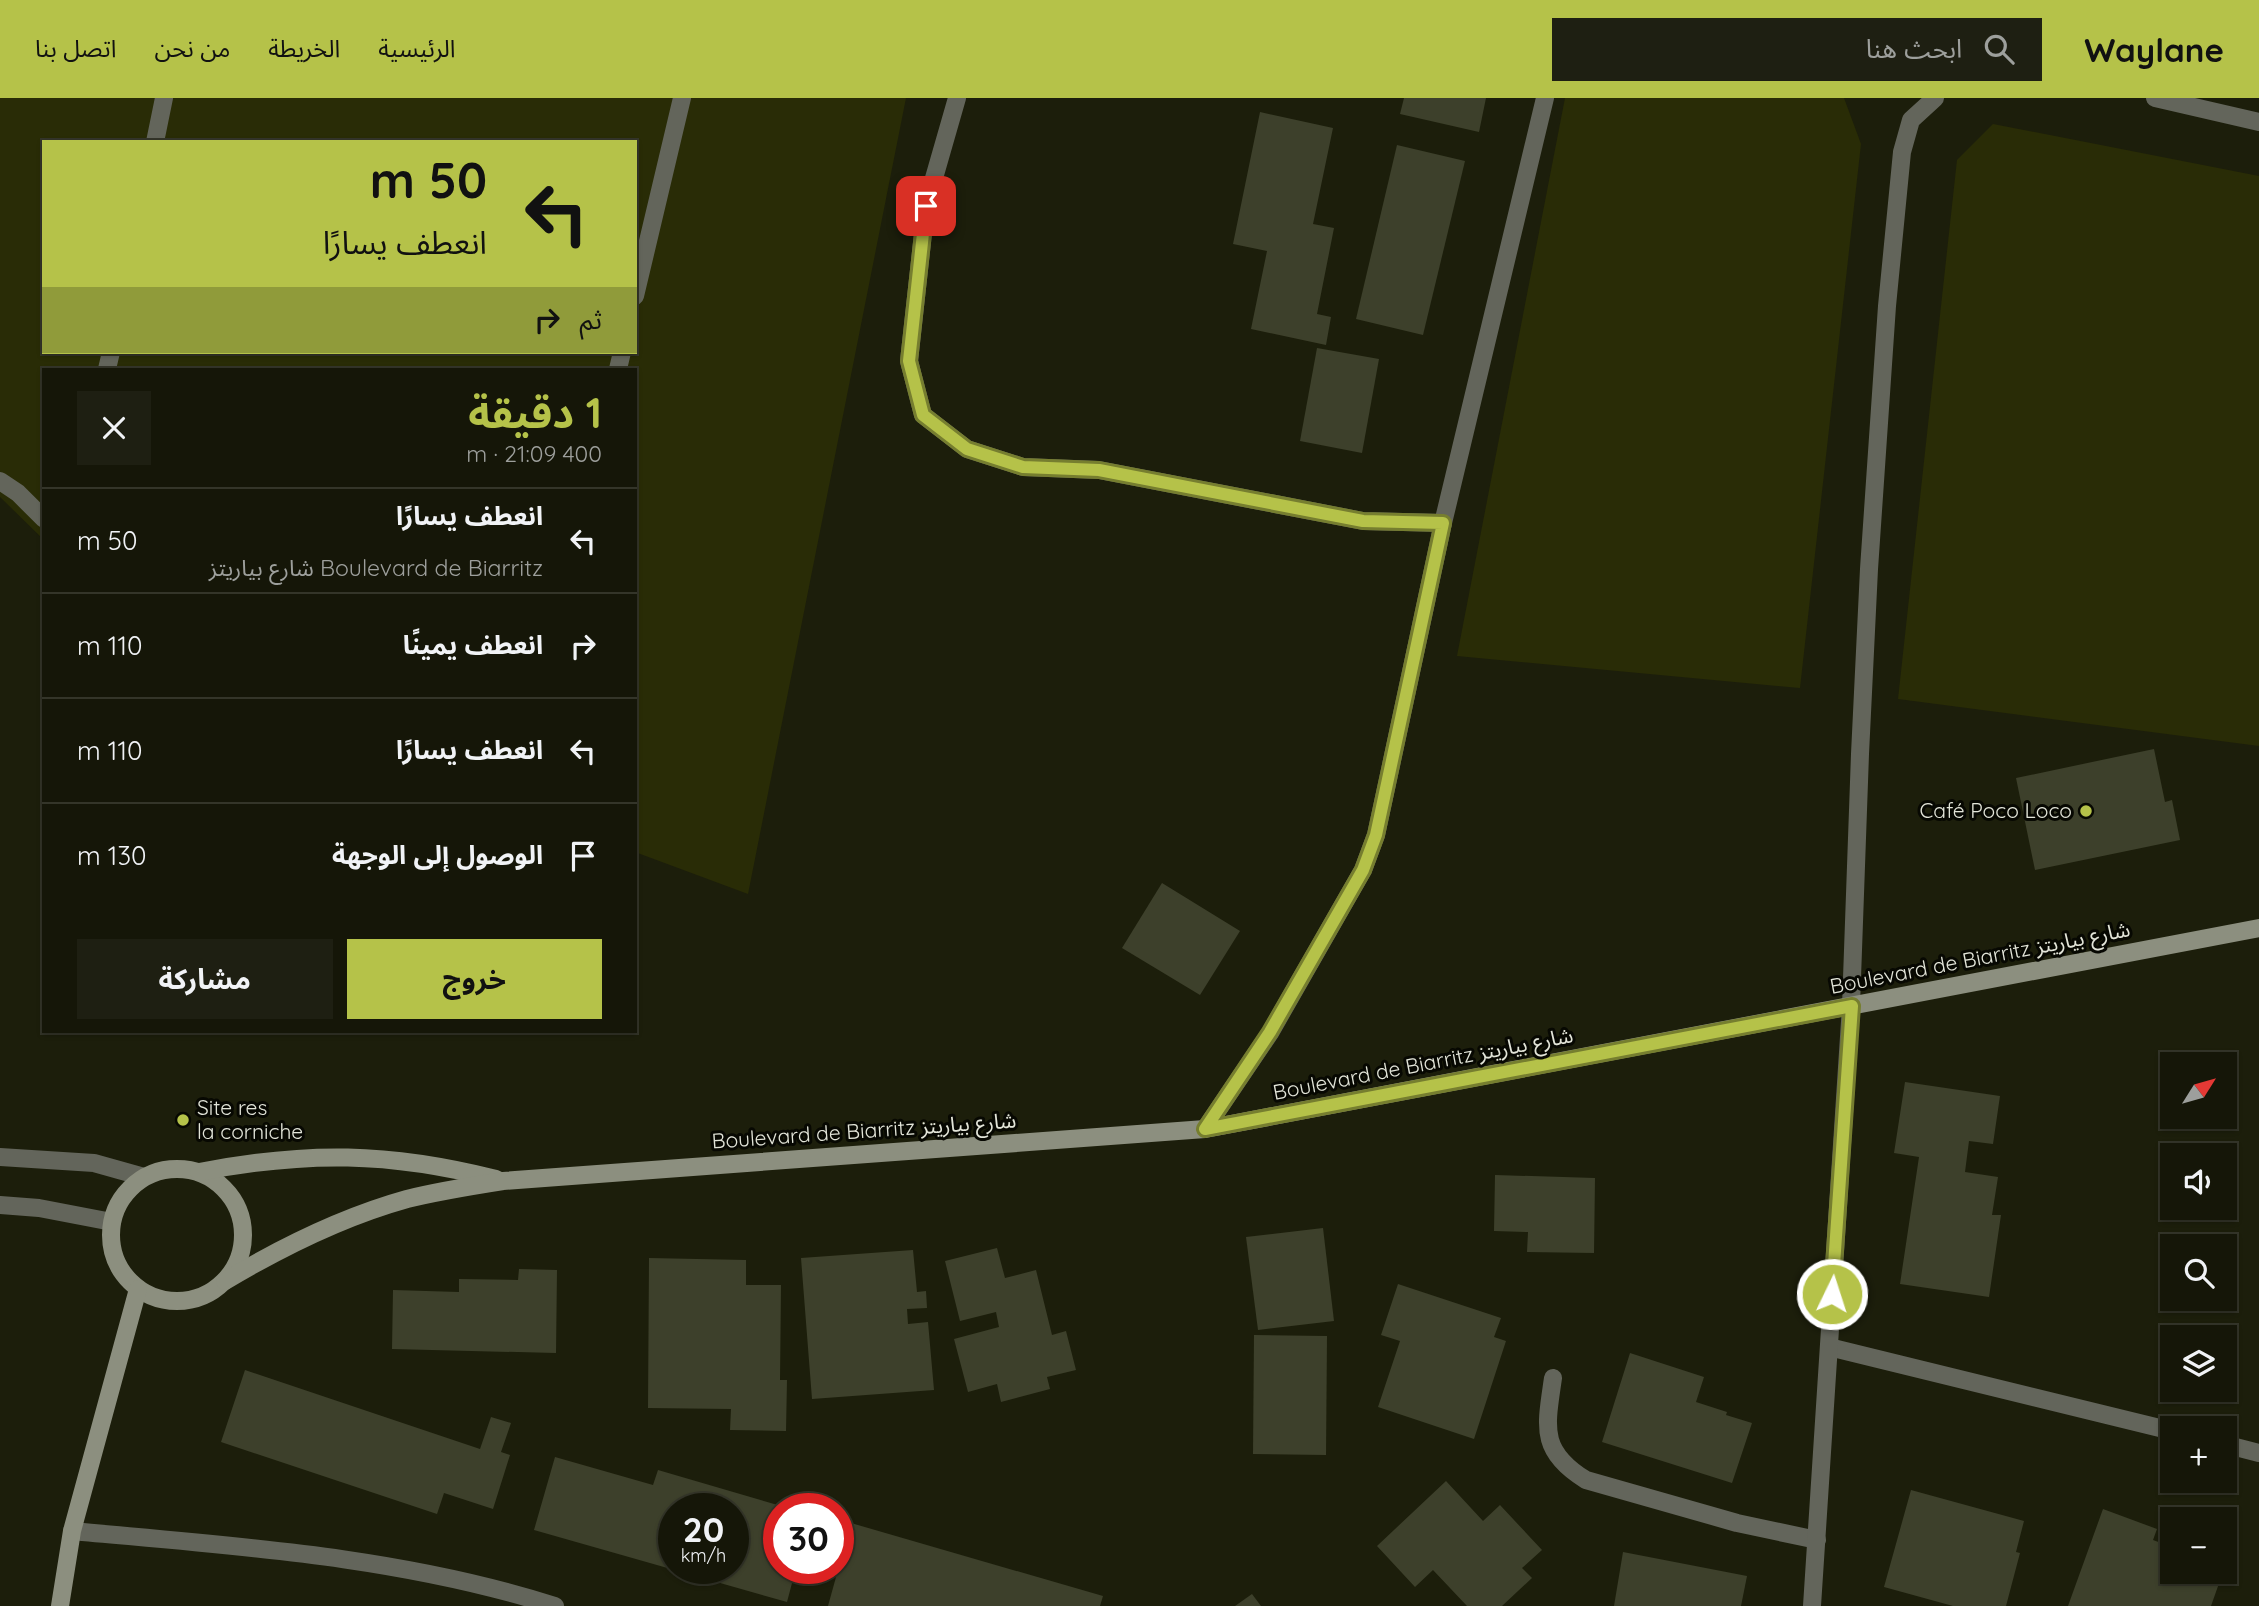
<!DOCTYPE html>
<html lang="ar">
<meta charset="utf-8">
<style>
body{margin:0;font-family:Quicksand,"Noto Sans Arabic",sans-serif;background:#1e1f12;color:#f1f3f6;direction:rtl;height:100vh;display:flex;flex-direction:column;font-size:26px;white-space:nowrap}
*{box-sizing:border-box;margin:0}
p{font-size:23px;color:#9d9f9c}
.icon{flex:none;width:38px;height:38px;fill:none;stroke:currentColor;stroke-width:2;stroke-linecap:round;stroke-linejoin:round}
.map{position:relative;flex:1;overflow:hidden;direction:ltr}
.details{position:absolute;left:42px;top:270px;width:595px;height:665px;display:flex;flex-direction:column;background:#151608;border-radius:0px;box-shadow:0 2px 5px #0004,0 0 0 2px #343529;direction:rtl}
.details>*{flex:none}
.hud{position:absolute;left:42px;top:42px;width:595px;height:214px;border-radius:0px;box-shadow:0 2px 5px #0004,0 0 0 2px #343529;direction:rtl;background:#b5c249;color:#111;overflow:hidden}
.needle{width:46px;rotate:53deg}
.tools{position:absolute;left:2160px;top:954px;display:grid;gap:14px}
.tools a{display:grid;place-items:center;width:77px;height:77px;border-radius:0px;background:#151608;box-shadow:0 2px 5px #0004,0 0 0 2px #343529;font-size:35px}
.speed{position:absolute;left:658px;top:1395px;display:flex;gap:14px;font-size:35px;font-weight:700;text-align:center}
.speed>*{display:grid;place-content:center;width:91px;height:91px;border-radius:50%;background:#151608;box-shadow:0 2px 5px #0004,0 0 0 2px #343529;line-height:1}
.speed small{font-size:18px;font-weight:400}
.speed .limit{border:10px solid #d22;background:#fff;color:#111}
.pin{position:absolute;display:grid;place-items:center;width:60px;height:60px;color:#fff;margin:-30px;border-radius:14px;box-shadow:0 4px 10px #0006}
.me{position:absolute;width:77px;margin:-38px;rotate:4deg;stroke-linejoin:round;filter:drop-shadow(0 0 5px #0008)}
.turn{display:flex;align-items:center;gap:24px;height:147px;padding:0 35px;font-size:32px}
.turn .icon{width:91px;height:91px;stroke-width:2.5}
.turn b{display:block;font-size:49px;line-height:60px}
.then{display:flex;align-items:center;height:66px;padding:0 35px;background:#0003;gap:14px;font-size:26px}
.round{display:grid;place-items:center;flex:none;width:74px;height:74px;border-radius:0px;background:#1e1f12}
.head{display:flex;align-items:center;justify-content:space-between;height:119px;padding:0 35px}
h1{font-size:42px;font-weight:700;line-height:52px;color:#b5c249}
.button{display:flex;gap:14px;margin-top:auto;padding:14px 35px}
.button a{flex:1;height:80px;border-radius:0px;background:#b5c249;color:#111;font-size:28px;font-weight:700;line-height:80px;text-align:center}
.button a+a{background:#1e1f12;color:#f1f3f6}
ul{padding:0;list-style:none}
li{display:flex;align-items:center;gap:21px;height:105px;padding:0 35px;border-top:2px solid #343529}
li div{flex:1}
li b{display:block;font-size:26px}
li em{font-style:normal}
header{display:flex;align-items:center;gap:42px;box-sizing:border-box;height:98px;padding:0 35px;background:#b5c249;color:#111}
header strong{font-size:33px}
nav{display:flex;gap:38px;margin-inline-start:auto;font-size:24px}
.search{width:490px;height:63px;background:#1e1f12;display:flex;align-items:center;gap:18px;box-sizing:border-box;padding:0 24px;border-radius:0px;color:#9d9f9c;font-size:26px}
.map>svg:first-child{display:block}
.green{fill:#292c06;fill-rule:evenodd}
.building{fill:#3d402b;fill-rule:evenodd}
.lines{fill:none;stroke-linecap:round;stroke-linejoin:round}
.lane{stroke:#63655b;stroke-width:18}
.street{stroke:#63655b;stroke-width:18}
.secondary{stroke:#8c8f7f;stroke-width:18}
.route-casing{stroke:#767e2f;stroke-width:18}
.route{stroke:#b5c249;stroke-width:12}
.poi-dot{fill:#b5c249;stroke:#070802;stroke-width:2.5}
.labels{text-anchor:middle;stroke-width:6;stroke-linejoin:round;paint-order:stroke}
.poi-label{font-size:21px;fill:#e3e5d9;stroke:#070802;text-anchor:end}
.street-label{font-size:21px;fill:#e3e5d9;stroke:#070802}
</style>
<header>
<strong>Waylane</strong>
<div class="search"><svg class="icon" aria-label="search" viewBox="0 0 24 24"><circle cx="10" cy="10" r="6"/><path d="M15 15l6 6"/></svg>ابحث هنا</div>
<nav><a>الرئيسية</a><a>الخريطة</a><a>من نحن</a><a>اتصل بنا</a></nav>
</header>
<div class="map">
<svg width="2259" height="1508" viewBox="0 0 2259 1508">
<rect width="100%" height="100%" fill="#1c1e0b"/>
<!-- green -->
<g class="green">
<path d="M0 0H906L748 796 635 754V271H44V442L0 399ZM44 44H635V254H44Z"/>
<path d="M1565 0H1844L1861 46 1800 590 1457 558Z"/>
<path d="M1993 26 2259 78V648L1898 601 1957 62Z"/>
</g>
<!-- building -->
<g class="building">
<path d="M1404 0H1486L1479 34 1400 16Z"/>
<path d="M1260 14 1333 30 1313 126 1334 130 1317 216 1331 219 1326 247 1251 231 1267 153 1233 146Z"/>
<path d="M1397 47 1465 63 1423 237 1356 221Z"/>
<path d="M1317 250 1379 261 1362 355 1300 343Z"/>
<path d="M2154 651 2165 704 2172 702 2180 742 2035 772 2016 680Z"/>
<path d="M1162 785 1240 833 1200 897 1122 850Z"/>
<path d="M1905 984 2000 998 1993 1046 1969 1043 1965 1074 1998 1079 1992 1117H2001L1989 1199 1900 1186 1919 1059 1894 1055Z"/>
<path d="M1495 1077 1595 1080 1594 1155 1527 1154 1528 1134 1494 1133Z"/>
<path d="M1323 1130 1334 1223 1258 1232 1246 1139Z"/>
<path d="M997 1150 1005 1180 1036 1172 1052 1237 1066 1233 1076 1272 1047 1279 1050 1291 1001 1304 997 1286 968 1294 954 1241 999 1229 996 1214 960 1223 945 1163Z"/>
<path d="M913 1152 917 1194 926 1193 927 1210 907 1211 908 1226 928 1224 934 1292 812 1301 801 1160Z"/>
<path d="M649 1160 746 1162V1187H781L780 1282H787L786 1333 730 1332 731 1311 648 1310Z"/>
<path d="M519 1171 557 1172 556 1255 392 1251 393 1192 459 1194V1181L518 1182Z"/>
<path d="M1398 1186 1501 1220 1494 1239 1506 1243 1474 1341 1378 1309 1400 1243 1381 1237Z"/>
<path d="M1254 1237 1327 1238 1326 1357 1253 1356Z"/>
<path d="M1630 1255 1704 1279 1696 1304 1727 1314 1726 1317 1752 1325 1732 1385 1602 1344Z"/>
<path d="M245 1272 480 1351 491 1319 511 1325 501 1354 510 1357 493 1411 444 1395 437 1416 221 1344Z"/>
<path d="M555 1359 653 1387 658 1372 788 1410H779V1470H796L787 1504 534 1432ZM674 1410H733V1470H674Z"/>
<path d="M1446 1383 1483 1423 1500 1407 1542 1452 1522 1470 1532 1480 1502 1508H1467L1433 1472 1415 1489 1377 1448Z"/>
<path d="M1911 1392 2024 1423 2016 1454 2020 1455 2006 1508H1953L1884 1489Z"/>
<path d="M2103 1411 2157 1431 2153 1442 2172 1449V1474H2223L2211 1508H2068Z"/>
<path d="M851 1425 1103 1498 1100 1508H828Z"/>
<path d="M1623 1454 1747 1478 1741 1508H1614Z"/>
<path d="M1252 1496 1261 1508H1235Z"/>
</g>
<g class="lines">
<!-- lane -->
<g class="lane">
<path d="M957 0 926 108 909 263 923 317 967 351 1023 369 1099 372 1363 423 1443 425"/>
<path d="M155 44 164 0"/>
<path d="M635 198 682 0"/>
<path d="M107 271 111 254"/>
<path d="M618 271 622 254"/>
<path d="M0 383 18 395 44 421"/>
<path d="M1205 1031 1270 935 1363 772 1376 737 1443 425 1545 0"/>
</g>
<!-- street -->
<g class="street">
<path d="M2155 0 2259 24"/>
<path d="M0 1059 94 1065 144 1079"/>
<path d="M0 1107 39 1110 112 1124"/>
<path d="M1829 1249 2172 1333"/>
<path d="M1553 1280C1546 1329 1539 1353 1586 1382L1737 1425 1817 1442"/>
<path d="M2224 1346 2259 1355"/>
<path d="M72 1433C233 1448 399 1458 555 1508"/>
<path d="M1812 1508 1851 908 1860 656 1869 471 1887 208 1902 54 1911 22 1935 0"/>
</g>
<!-- secondary -->
<g class="secondary">
<circle cx="177" cy="1137" r="66"/>
<path d="M199 1074C307 1053 389 1054 496 1081"/>
<path d="M225 1183C282 1149 342 1119 407 1101 439 1093 471 1088 503 1083L1205 1031 2259 830"/>
<path d="M60 1508 72 1433 138 1191"/>
</g>
</g>
<g class="lines">
<defs>
<path id="route" d="M926 108 909 263 923 317 967 351 1023 369 1099 372 1363 423 1443 425 1376 737 1363 772 1270 934 1205 1031 1852 908 1832 1196"/>
</defs>
<!-- route casing -->
<use href="#route" class="route-casing"/>
<!-- route -->
<use href="#route" class="route"/>
</g>
<!-- markers -->
<g class="poi-dot">
<circle cx="2086" cy="713" r="7"/>
<circle cx="183" cy="1022" r="7"/>
</g>
<g class="labels">
<!-- poi labels -->
<g class="poi-label">
<text x="2072" y="720">Café Poco Loco</text>
<text x="197" y="1017" text-anchor="start">Site res<tspan x="197" dy="24">la corniche</tspan></text>
</g>
<!-- street labels -->
<g class="street-label">
<text transform="translate(1980 860) rotate(-11)" y="7">Boulevard de Biarritz شارع بياريتز</text>
<text transform="translate(1423 966) rotate(-11)" y="7">Boulevard de Biarritz شارع بياريتز</text>
<text transform="translate(864 1033) rotate(-4)" y="7">Boulevard de Biarritz شارع بياريتز</text>
</g>
</g>
</svg>
<div class="tools">
<a><svg class="needle" viewBox="-14 -14 28 28"><path d="M0-13l5 13h-10z" fill="#e53935"/><path d="M0 13l5-13h-10z" fill="#9d9f9c"/></svg></a>
<a><svg class="icon" aria-label="sound" viewBox="0 0 24 24"><path d="M4 9h4l5-4v14l-5-4H4zM17 9q2 3 0 6"/></svg></a>
<a><svg class="icon" aria-label="search" viewBox="0 0 24 24"><circle cx="10" cy="10" r="6"/><path d="M15 15l6 6"/></svg></a>
<a><svg class="icon" aria-label="layers" viewBox="0 0 24 24"><path d="M12 4l9 5-9 5-9-5zM3 14l9 5 9-5"/></svg></a>
<a>+</a>
<a>−</a>
</div>
<div class="speed"><div>20<small>km/h</small></div><div class="limit">30</div></div>
<div class="pin" style="left:926px;top:108px;background:#d93025"><svg class="icon" aria-label="arrive" viewBox="0 0 24 24"><path d="M6 21V4h12l-3 4 3 4H6"/></svg></div>
<svg class="me" style="left:1832px;top:1196px" viewBox="-20 -20 40 40"><circle r="17" fill="#b5c249" stroke="#fff" stroke-width="3"/><path d="M0-11L8 9 0 5-8 9z" fill="#fff"/></svg>
<div class="hud">
<div class="turn"><svg class="icon" aria-label="left" viewBox="0 0 24 24"><path d="M17 20v-9H6M10 6l-5 5 5 5"/></svg><div><b>50 m</b>انعطف يسارًا</div></div>
<div class="then">ثم<svg class="icon" aria-label="right" viewBox="0 0 24 24"><path d="M7 20v-9h11M14 6l5 5-5 5"/></svg></div>
</div>
<section class="details">
<div class="head"><div><h1>1 دقيقة</h1><p>400 m · 21:09</p></div><a class="round"><svg class="icon" aria-label="close" viewBox="0 0 24 24"><path d="M6 6l12 12M18 6L6 18"/></svg></a></div>
<ul>
<li><svg class="icon" aria-label="left" viewBox="0 0 24 24"><path d="M17 20v-9H6M10 6l-5 5 5 5"/></svg><div><b>انعطف يسارًا</b><p>Boulevard de Biarritz شارع بياريتز</p></div><em>50 m</em></li>
<li><svg class="icon" aria-label="right" viewBox="0 0 24 24"><path d="M7 20v-9h11M14 6l5 5-5 5"/></svg><div><b>انعطف يمينًا</b></div><em>110 m</em></li>
<li><svg class="icon" aria-label="left" viewBox="0 0 24 24"><path d="M17 20v-9H6M10 6l-5 5 5 5"/></svg><div><b>انعطف يسارًا</b></div><em>110 m</em></li>
<li><svg class="icon" aria-label="arrive" viewBox="0 0 24 24"><path d="M6 21V4h12l-3 4 3 4H6"/></svg><div><b>الوصول إلى الوجهة</b></div><em>130 m</em></li>
</ul>
<div class="button"><a>خروج</a><a>مشاركة</a></div>
</section>
</div>
